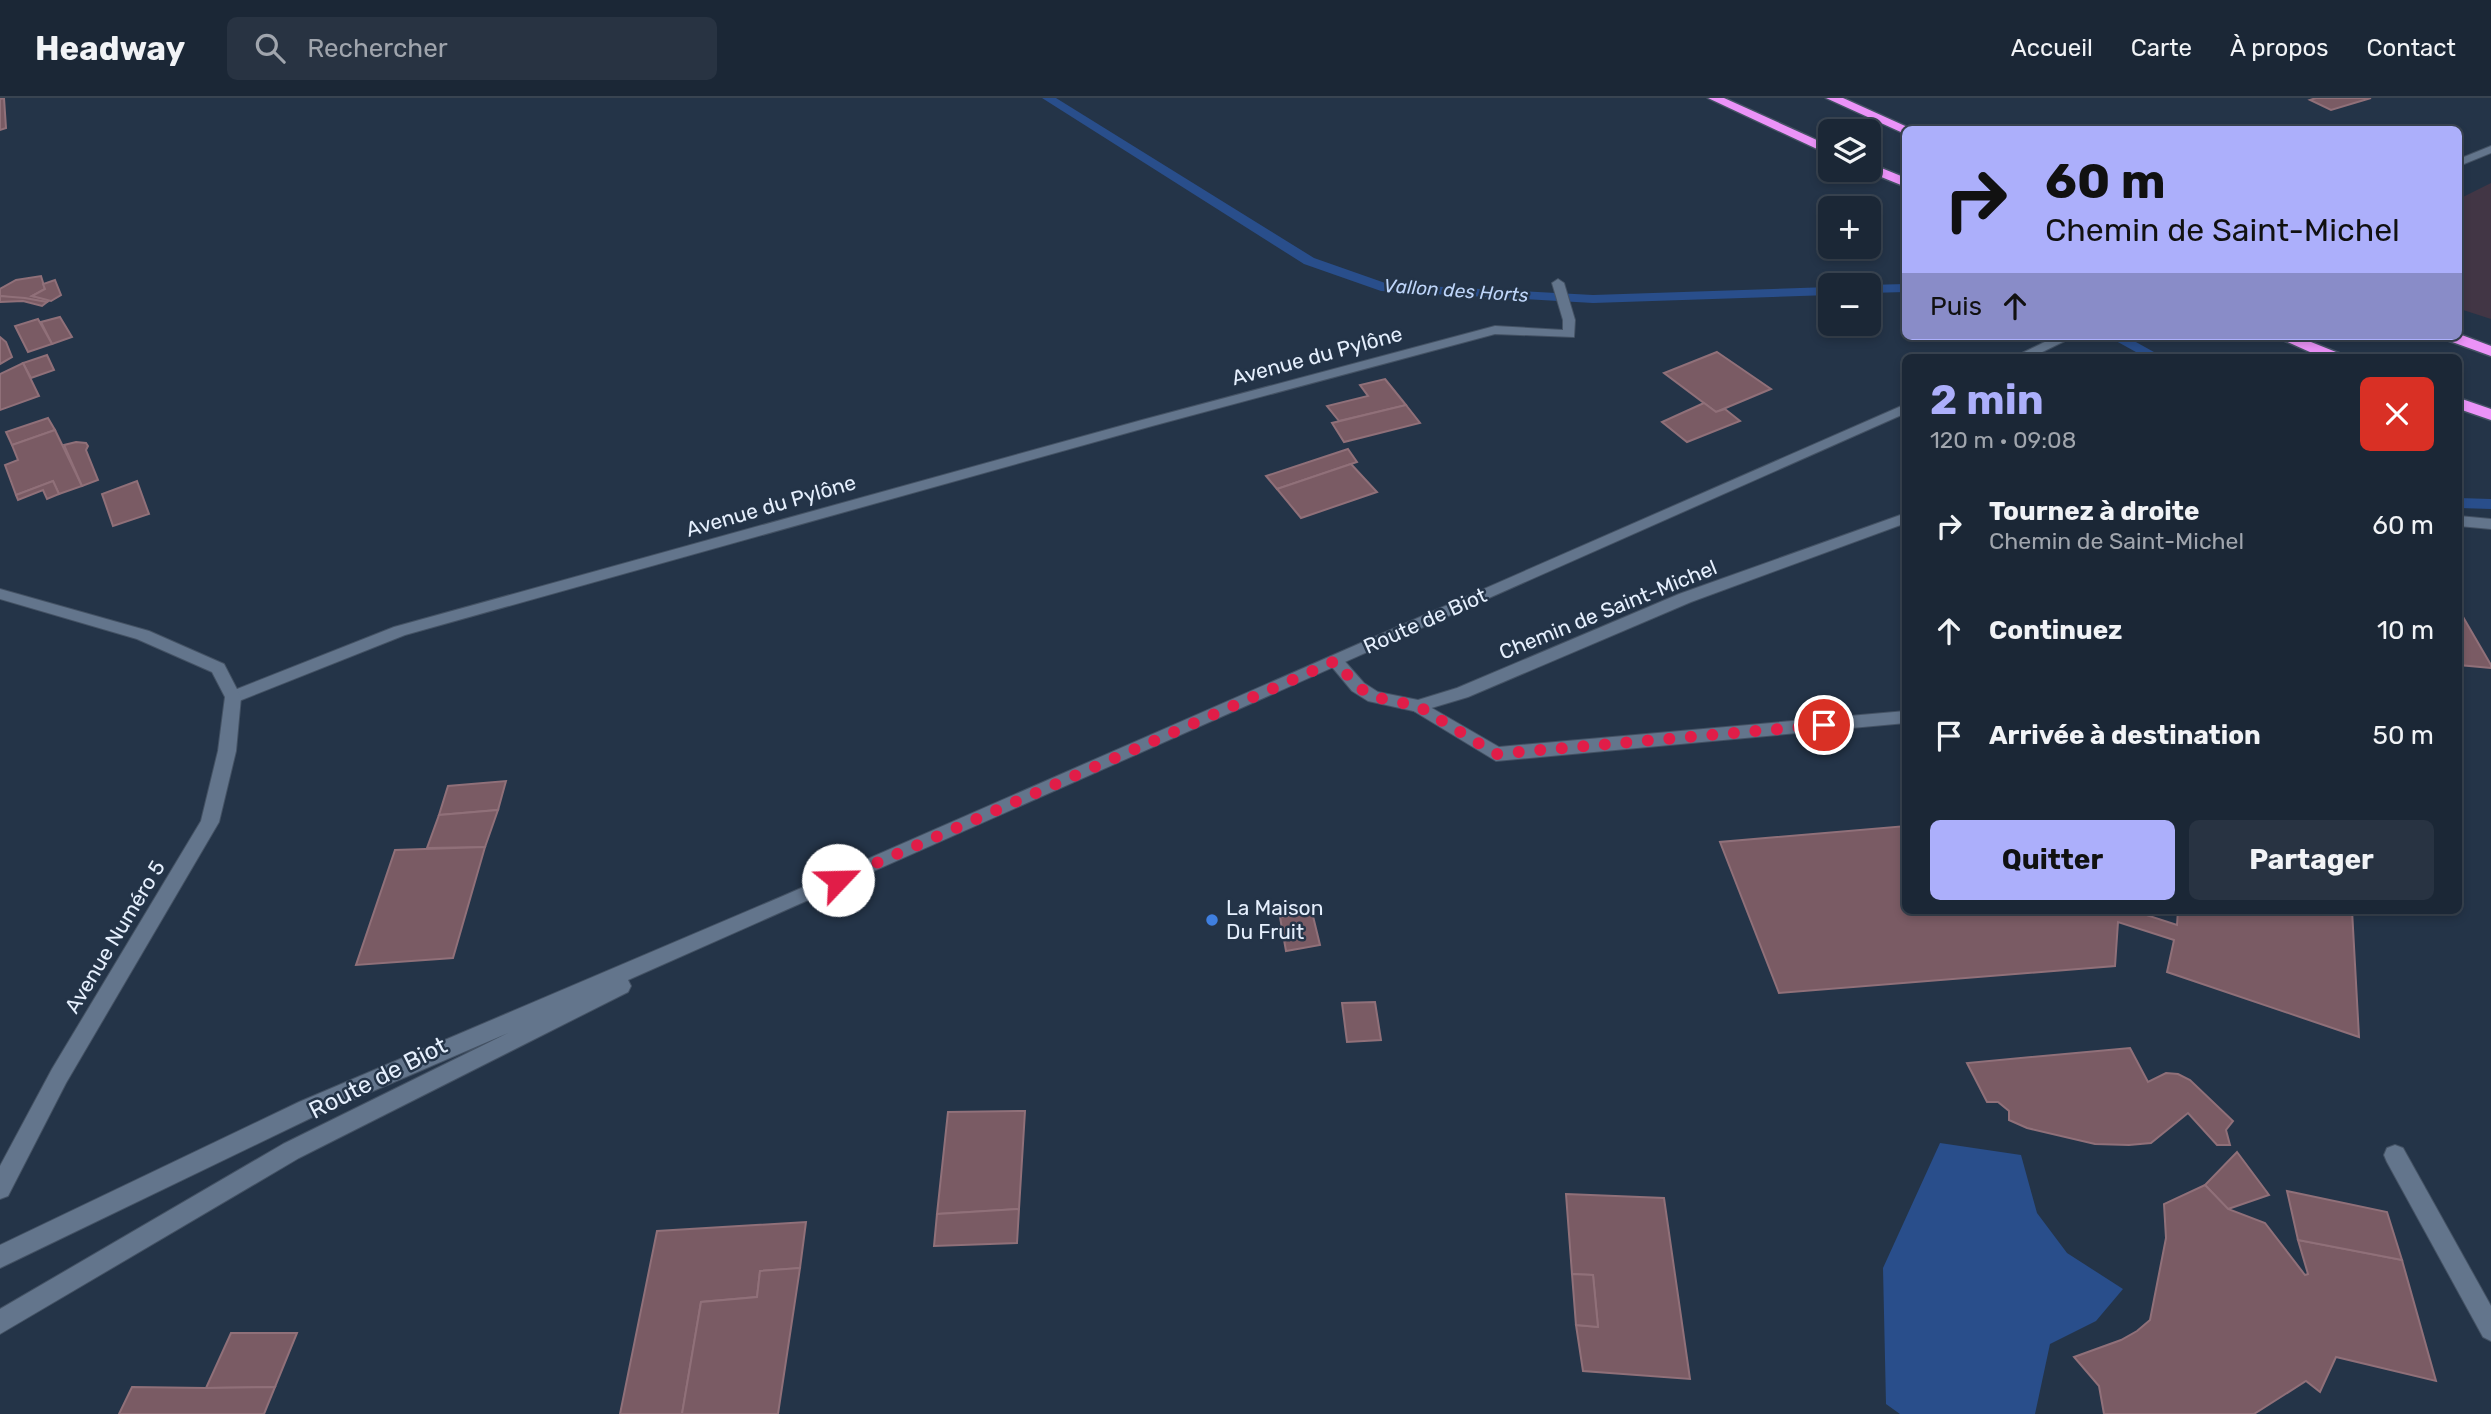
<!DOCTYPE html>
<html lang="fr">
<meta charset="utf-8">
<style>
body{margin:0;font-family:Rubik,sans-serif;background:#283342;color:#f1f3f6;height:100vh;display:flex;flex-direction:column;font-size:26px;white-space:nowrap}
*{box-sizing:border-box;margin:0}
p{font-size:23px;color:#a0a5ad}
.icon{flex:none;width:38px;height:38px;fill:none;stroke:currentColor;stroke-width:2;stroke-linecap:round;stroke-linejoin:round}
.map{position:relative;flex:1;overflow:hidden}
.drawer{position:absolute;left:1902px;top:256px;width:560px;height:560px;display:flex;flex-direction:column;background:#1b2736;border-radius:10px;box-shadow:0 4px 10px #0003,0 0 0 2px #394451}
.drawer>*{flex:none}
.hud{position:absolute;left:1902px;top:28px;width:560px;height:214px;border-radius:10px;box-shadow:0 4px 10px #0003,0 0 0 2px #394451;background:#acaffb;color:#111;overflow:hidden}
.buttons{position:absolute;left:1818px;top:21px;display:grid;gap:14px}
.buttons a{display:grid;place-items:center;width:63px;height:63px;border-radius:10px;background:#1b2736;box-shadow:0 4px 10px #0003,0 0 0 2px #394451;font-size:35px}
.pin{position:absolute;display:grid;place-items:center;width:60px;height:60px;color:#fff;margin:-30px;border:4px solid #fff;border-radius:50%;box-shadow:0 2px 7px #0007}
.me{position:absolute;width:77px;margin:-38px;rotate:66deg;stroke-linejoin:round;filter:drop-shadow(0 0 5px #0008)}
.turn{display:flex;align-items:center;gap:24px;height:147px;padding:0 28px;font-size:32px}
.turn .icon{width:91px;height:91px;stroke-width:2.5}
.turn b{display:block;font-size:49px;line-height:60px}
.then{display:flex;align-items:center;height:66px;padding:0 28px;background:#0003;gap:14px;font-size:26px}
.round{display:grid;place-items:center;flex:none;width:74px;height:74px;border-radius:10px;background:#283342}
.head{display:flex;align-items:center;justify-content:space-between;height:119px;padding:0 28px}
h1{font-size:42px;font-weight:700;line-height:52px;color:#acaffb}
.cta{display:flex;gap:14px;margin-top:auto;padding:14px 28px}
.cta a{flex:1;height:80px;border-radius:10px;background:#acaffb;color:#111;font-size:28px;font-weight:700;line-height:80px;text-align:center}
.cta a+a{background:#283342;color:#f1f3f6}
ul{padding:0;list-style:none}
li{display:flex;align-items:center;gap:21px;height:105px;padding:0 28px}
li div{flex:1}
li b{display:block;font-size:26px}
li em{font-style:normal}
header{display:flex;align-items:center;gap:42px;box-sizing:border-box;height:98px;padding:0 35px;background:#1b2736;border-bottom:2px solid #394451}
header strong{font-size:33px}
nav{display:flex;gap:38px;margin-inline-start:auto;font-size:24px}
.search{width:490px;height:63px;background:#283342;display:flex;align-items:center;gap:18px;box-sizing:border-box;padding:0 24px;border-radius:10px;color:#a0a5ad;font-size:26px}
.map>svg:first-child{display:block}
.industrial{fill:#423645}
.water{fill:#294e8b}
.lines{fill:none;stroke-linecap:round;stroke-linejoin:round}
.stream{fill:#294e8b;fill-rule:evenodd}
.building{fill:#7a5b64;stroke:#907079;stroke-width:2}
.lane-casing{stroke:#445264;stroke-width:2}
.street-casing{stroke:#445264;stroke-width:2}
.secondary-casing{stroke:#445264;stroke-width:2}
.highway-casing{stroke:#445264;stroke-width:3}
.lane{fill:#63758c;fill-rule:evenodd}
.street{fill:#63758c;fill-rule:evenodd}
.secondary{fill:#63758c;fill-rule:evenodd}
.highway{fill:#eb93f8;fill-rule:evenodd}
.route{stroke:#e11d48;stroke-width:12;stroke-dasharray:0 21.6}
.shop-dot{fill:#3f7fe0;stroke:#243448;stroke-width:2.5}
.labels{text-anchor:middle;stroke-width:5;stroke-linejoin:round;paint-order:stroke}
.far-water-label{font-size:19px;font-style:italic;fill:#bed5f9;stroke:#243448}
.street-label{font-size:21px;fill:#e5effd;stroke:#243448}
.poi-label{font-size:21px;fill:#e5effd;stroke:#243448;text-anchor:start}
.near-street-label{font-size:24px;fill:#e5effd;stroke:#243448}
</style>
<header>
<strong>Headway</strong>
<div class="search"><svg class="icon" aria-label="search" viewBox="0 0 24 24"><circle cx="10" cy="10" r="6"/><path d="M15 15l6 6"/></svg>Rechercher</div>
<nav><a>Accueil</a><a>Carte</a><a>À propos</a><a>Contact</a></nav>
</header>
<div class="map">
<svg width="2491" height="1316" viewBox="0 0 2491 1316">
<rect width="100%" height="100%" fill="#243448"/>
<!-- industrial -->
<path class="industrial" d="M2491 85V221L2460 211 2459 206V101Z"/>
<!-- water -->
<path class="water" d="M1940 1045 2021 1057 2037 1115 2067 1155 2123 1191 2096 1223 2050 1246 2035 1316H1900L1886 1306 1883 1170Z"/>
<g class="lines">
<!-- stream -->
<g class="stream">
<path d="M1042 0H1056L1314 160 1388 186 1593 197 1830 189V197L1593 205 1381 193 1304 166Z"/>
<path d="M1906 186V194L1869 195 1867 187Z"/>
<path d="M2107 238H2125L2163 259H2145Z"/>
<path d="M2459 400 2491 401V411L2459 410Z"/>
</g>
</g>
<!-- building -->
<g class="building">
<path d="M4 0 6 30 0 32V1Z"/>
<path d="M2316 0H2371L2331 12 2310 2Z"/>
<path d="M41 178 45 191 32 198 50 202 47 204 0 198V191L16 182Z"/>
<path d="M55 182 61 197 51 203 32 198 45 191 43 186Z"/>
<path d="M0 198 25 200 47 204 42 208 23 203 0 204Z"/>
<path d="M60 219 72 239 52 246 41 224Z"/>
<path d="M38 221 52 246 28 254 15 228Z"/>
<path d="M0 239 6 244 12 259 0 266Z"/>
<path d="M1717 254 1771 291 1716 314 1664 275Z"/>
<path d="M47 257 54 272 31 280 23 265Z"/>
<path d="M23 265 39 298 0 312V276Z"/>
<path d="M1385 281 1406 307 1339 323 1327 308 1368 298 1360 287Z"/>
<path d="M1704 305 1716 314 1725 311 1740 323 1687 344 1662 324Z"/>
<path d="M1406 307 1420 325 1344 344 1332 325Z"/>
<path d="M48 320 55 332 12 347 6 334Z"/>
<path d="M55 332 82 388 59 396 53 383 16 397 5 367 18 362 12 347Z"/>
<path d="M76 344 86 345 88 348 86 352 98 382 82 388 64 347Z"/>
<path d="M1348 351 1357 364 1277 391 1266 378Z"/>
<path d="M1351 366 1377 394 1301 420 1277 391Z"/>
<path d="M53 383 59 396 47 401 43 392 18 402 16 397Z"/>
<path d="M137 383 149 416 113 428 102 396Z"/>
<path d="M2459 512 2491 567V570L2459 567Z"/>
<path d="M506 683 498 712 439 717 448 688Z"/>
<path d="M498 712 485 749 427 750 439 717Z"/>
<path d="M1906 728V812H2131L2177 827 2178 812H2352L2359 939 2167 874 2174 842 2118 824 2115 868 1779 895 1720 744Z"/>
<path d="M485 749 453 860 356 867 395 752Z"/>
<path d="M1312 814 1320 847 1286 853 1280 819Z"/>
<path d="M1375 904 1381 942 1347 944 1342 905Z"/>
<path d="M2130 950 2148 984 2166 975 2178 976 2190 982 2233 1023 2226 1032 2230 1047H2217L2188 1015 2151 1045 2129 1047 2095 1046 2027 1030 2009 1022V1013L1998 1004H1987L1967 965Z"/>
<path d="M1025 1013 1019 1111 937 1116 948 1014Z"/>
<path d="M2237 1054 2269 1097 2228 1111 2205 1087Z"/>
<path d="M2205 1087 2228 1111 2265 1125 2305 1177 2308 1176 2298 1142 2402 1162 2436 1283 2336 1259 2320 1294 2306 1283 2254 1316H2104L2099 1288 2074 1259 2121 1242 2137 1233 2150 1222 2166 1140 2164 1106Z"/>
<path d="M2287 1093 2387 1114 2402 1162 2298 1142Z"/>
<path d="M1566 1096 1664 1100 1690 1281 1583 1273 1576 1227 1598 1229 1593 1177 1572 1176Z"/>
<path d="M1019 1111 1017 1145 934 1148 937 1116Z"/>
<path d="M806 1124 800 1170 760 1173 757 1199 701 1204 682 1316H620L657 1133Z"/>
<path d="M800 1170 778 1316H682L701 1204 757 1199 760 1173Z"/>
<path d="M1572 1176 1593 1177 1598 1229 1576 1227Z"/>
<path d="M231 1235H297L275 1289 206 1290Z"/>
<path d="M132 1289 206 1290 275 1289 264 1316H119Z"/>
</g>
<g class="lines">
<defs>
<g id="lane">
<path d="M1558 181 1564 185 1575 222 1574 239 1495 236 1152 328 405 537 239 603 233 605 225 599 227 595 394 529 1142 322 1495 228 1563 232V222L1552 185Z"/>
<path d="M1418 602 1499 649 1906 613V625L1496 663 1412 612 1410 608Z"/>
</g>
<g id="street">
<path d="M1906 415V425L1691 504 1468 599 1418 614 1368 603 1352 593 1327 563 1329 559H1341L1364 585 1378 594 1418 602 1457 590 1679 496Z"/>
<path d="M2459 418 2491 421V431L2459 428Z"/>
<path d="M0 491 149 533 224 566 241 599 236 653 219 724 66 985 8 1098 0 1101V1068L52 971 201 723 218 653 225 599 212 574 137 541 0 501Z"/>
<path d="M2395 1047 2403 1050 2491 1208V1243L2483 1239 2387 1064 2384 1057 2387 1050Z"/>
</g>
<g id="secondary">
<path d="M2491 48V55L2459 68V61Z"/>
<path d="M2057 238H2075L2032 259H2014Z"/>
<path d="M1906 306V315L628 882 631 888 628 894 299 1060 0 1236V1211L283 1046 508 935 315 1018 0 1170V1147L299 1004 783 798Z"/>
</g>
<g id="highway">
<path d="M1708 0H1724L1830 48V57Z"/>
<path d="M1826 0H1843L1914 32H1906V35H1903Z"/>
<path d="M1869 65 1906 80V89L1864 72H1869Z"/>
<path d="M2459 236 2491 248V258L2444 241 2442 238H2459Z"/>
<path d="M2274 238H2296L2341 256 2343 259H2321Z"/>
<path d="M2459 300 2491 311V322L2459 311Z"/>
</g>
</defs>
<!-- lane casing -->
<use href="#lane" class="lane-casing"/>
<!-- street casing -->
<use href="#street" class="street-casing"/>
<!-- secondary casing -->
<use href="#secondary" class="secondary-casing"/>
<!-- highway casing -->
<use href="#highway" class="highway-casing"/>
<!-- lane -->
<use href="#lane" class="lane"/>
<!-- street -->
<use href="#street" class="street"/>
<!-- secondary -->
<use href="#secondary" class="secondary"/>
<!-- highway -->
<use href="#highway" class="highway"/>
</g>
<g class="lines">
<!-- route -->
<path class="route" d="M838 782 1335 563 1358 589 1374 599 1418 608 1496 656 1824 627"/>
</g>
<!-- markers -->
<circle class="shop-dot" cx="1212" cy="822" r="7"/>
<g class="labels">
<!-- far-water labels -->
<g class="far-water-label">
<text transform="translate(1456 192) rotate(4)" y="7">Vallon des Horts</text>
</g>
<!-- street labels -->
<g class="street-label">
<text transform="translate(1317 258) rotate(-15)" y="7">Avenue du Pylône</text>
<text transform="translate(771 408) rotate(-16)" y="7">Avenue du Pylône</text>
<text transform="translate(1608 512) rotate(-22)" y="7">Chemin de Saint-Michel</text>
<text transform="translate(1425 523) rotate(-24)" y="7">Route de Biot</text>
<text transform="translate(115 839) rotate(-59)" y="7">Avenue Numéro 5</text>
</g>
<!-- poi labels -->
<g class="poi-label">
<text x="1226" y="817">La Maison<tspan x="1226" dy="24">Du Fruit</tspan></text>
</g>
<!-- near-street labels -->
<g class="near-street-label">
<text transform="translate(378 980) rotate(-27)" y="8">Route de Biot</text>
</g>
</g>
</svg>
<div class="buttons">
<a><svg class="icon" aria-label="layers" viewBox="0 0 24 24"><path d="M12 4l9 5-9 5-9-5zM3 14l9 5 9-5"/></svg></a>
<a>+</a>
<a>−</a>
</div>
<div class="pin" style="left:1824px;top:627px;background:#d93025"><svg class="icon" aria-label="arrive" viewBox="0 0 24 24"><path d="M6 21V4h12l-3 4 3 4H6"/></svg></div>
<svg class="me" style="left:838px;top:782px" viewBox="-20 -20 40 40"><circle r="19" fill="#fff"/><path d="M0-13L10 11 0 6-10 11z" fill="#e11d48"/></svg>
<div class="hud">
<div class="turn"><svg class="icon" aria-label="right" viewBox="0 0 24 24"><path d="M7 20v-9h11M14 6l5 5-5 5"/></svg><div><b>60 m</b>Chemin de Saint-Michel</div></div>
<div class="then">Puis<svg class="icon" aria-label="ahead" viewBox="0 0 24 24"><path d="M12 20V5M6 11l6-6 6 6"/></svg></div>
</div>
<section class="drawer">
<div class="head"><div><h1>2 min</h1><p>120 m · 09:08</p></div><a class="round" style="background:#d93025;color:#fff"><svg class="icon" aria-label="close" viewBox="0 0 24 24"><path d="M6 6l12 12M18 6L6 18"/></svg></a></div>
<ul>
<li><svg class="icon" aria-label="right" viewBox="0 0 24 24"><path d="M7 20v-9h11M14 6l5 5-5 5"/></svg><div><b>Tournez à droite</b><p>Chemin de Saint-Michel</p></div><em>60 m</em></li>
<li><svg class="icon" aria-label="ahead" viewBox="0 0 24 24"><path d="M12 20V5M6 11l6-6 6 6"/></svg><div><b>Continuez</b></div><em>10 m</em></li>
<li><svg class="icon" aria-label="arrive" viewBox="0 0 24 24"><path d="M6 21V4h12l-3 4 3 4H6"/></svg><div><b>Arrivée à destination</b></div><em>50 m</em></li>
</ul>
<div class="cta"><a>Quitter</a><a>Partager</a></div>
</section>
</div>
